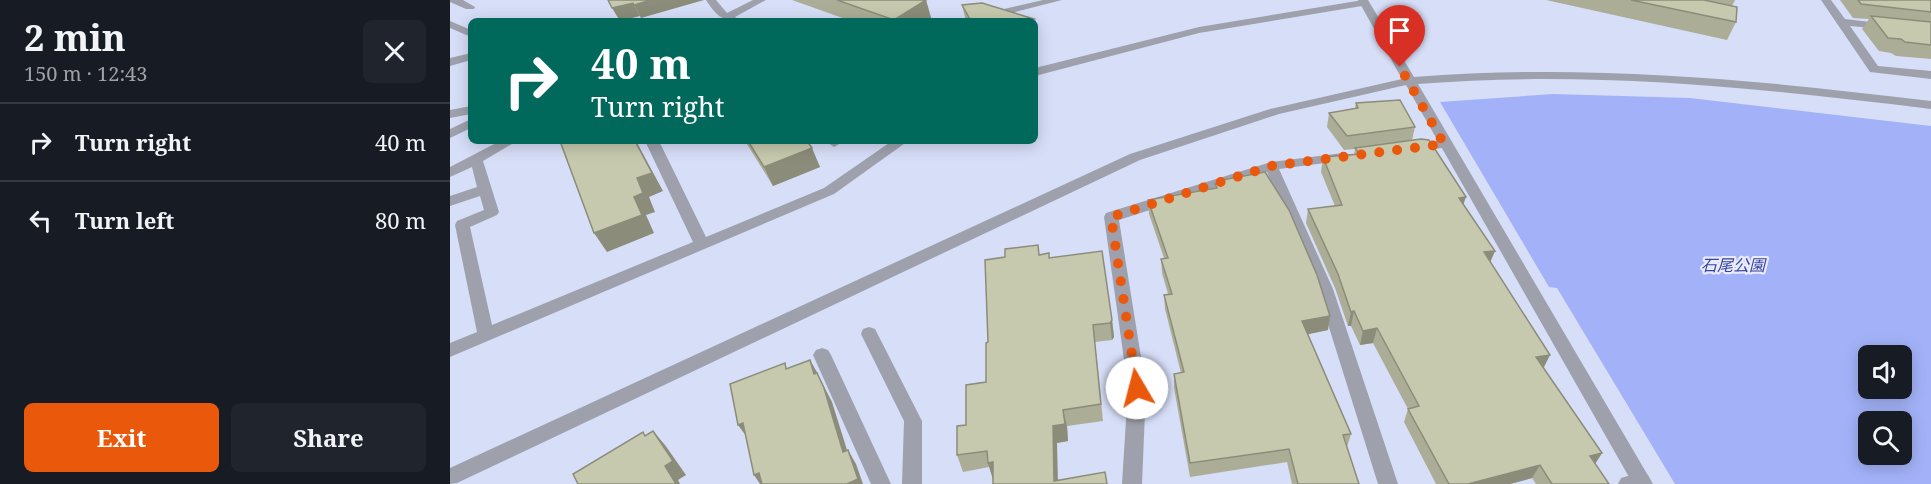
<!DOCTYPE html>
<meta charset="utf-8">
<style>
body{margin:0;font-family:"Noto Serif","Noto Sans JP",serif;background:#20242c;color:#f1f3f6;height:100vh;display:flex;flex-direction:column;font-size:22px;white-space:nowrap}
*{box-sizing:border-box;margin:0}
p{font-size:20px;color:#9ea1a6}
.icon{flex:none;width:33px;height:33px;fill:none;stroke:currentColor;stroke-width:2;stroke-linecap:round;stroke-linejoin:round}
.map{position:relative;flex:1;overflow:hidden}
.sheet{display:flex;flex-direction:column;background:#171b24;width:450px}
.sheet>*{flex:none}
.top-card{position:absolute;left:18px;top:18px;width:570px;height:126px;border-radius:9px;box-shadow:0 3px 15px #0003;background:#00695c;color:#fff;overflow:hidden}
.buttons{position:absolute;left:1408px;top:345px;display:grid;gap:12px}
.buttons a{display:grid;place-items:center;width:54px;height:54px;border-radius:9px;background:#171b24;box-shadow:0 3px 15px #0003;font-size:30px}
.pin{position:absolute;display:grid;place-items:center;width:51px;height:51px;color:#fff;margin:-62px -26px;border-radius:50% 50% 50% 0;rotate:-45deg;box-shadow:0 0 6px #0007}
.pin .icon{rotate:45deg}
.me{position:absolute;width:66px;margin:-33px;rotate:352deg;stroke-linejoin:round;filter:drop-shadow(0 0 4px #0008)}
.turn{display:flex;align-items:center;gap:21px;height:126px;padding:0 24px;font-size:27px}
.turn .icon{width:78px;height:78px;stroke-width:2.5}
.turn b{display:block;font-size:42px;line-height:51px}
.round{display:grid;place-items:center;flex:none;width:63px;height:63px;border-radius:9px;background:#20242c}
.head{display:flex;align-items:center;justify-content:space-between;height:102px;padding:0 24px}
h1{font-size:36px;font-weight:700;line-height:45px}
.cta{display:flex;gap:12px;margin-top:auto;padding:12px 24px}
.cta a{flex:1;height:69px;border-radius:9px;background:#ea580c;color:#fff;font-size:24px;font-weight:700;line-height:69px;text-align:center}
.cta a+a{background:#20242c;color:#f1f3f6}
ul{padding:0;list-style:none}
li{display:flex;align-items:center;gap:18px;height:78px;padding:0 24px;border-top:2px solid #363941}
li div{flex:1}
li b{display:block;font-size:22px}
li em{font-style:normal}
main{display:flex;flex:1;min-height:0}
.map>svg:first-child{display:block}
.green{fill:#a3b2f8;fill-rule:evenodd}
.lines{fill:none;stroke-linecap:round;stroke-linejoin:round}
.service{fill:#9ea1ac;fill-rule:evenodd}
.minor{fill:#9ea1ac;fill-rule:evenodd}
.tertiary{fill:#9ea1ac;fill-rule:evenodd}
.wall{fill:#abad96}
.shaded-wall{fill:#8b8d7a}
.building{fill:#c7c9ae;stroke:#8b8d7a;stroke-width:1.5}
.route{stroke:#ea580c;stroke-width:10;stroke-dasharray:0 18}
.labels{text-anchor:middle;stroke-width:4.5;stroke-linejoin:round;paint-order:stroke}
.park-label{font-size:16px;font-style:italic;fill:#3b449c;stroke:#e7ebfb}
</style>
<main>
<section class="sheet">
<div class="head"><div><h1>2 min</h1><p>150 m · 12:43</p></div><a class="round"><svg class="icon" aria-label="close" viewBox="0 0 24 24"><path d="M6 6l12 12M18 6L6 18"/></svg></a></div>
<ul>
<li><svg class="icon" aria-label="right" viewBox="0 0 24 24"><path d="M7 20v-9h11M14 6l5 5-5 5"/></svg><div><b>Turn right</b></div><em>40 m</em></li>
<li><svg class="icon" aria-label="left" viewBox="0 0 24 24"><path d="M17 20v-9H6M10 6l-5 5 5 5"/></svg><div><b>Turn left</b></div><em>80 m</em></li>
</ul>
<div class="cta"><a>Exit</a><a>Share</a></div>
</section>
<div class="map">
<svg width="1481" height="484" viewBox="0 0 1481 484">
<rect width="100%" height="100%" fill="#d7def8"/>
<!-- green -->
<path class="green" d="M1103 94 1240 98 1481 126V484H1225L1107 288 1099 287 990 102ZM1419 356H1452V388H1419ZM1419 422H1452V454H1419Z"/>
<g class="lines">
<!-- service -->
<g class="service">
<path d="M256 0H266L277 13 303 0H316L285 17 290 21C271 21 266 15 256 0Z"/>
<path d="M593 0H612L529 21H510L511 19Z"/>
<path d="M913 0 918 1V5L749 33 585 76V68L749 27Z"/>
<path d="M0 21 21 30V37L0 28Z"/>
<path d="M21 53V60L0 66V58Z"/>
<path d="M21 106V114L0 118V110Z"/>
<path d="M21 119V128L0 138V129Z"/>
<path d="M50 141H67L33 161 49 212 47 215 20 227 42 325 243 242 195 141H209L256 237 374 188 442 141H458L384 194 0 357V343L27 332 5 225 7 221 34 210 30 196 0 206V196L27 187 22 167 0 177V167Z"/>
<path d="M375 141H389L391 143 384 147Z"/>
<path d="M372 348 378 350 381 355 441 484H421L363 355 366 350Z"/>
</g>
<!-- minor -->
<g class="minor">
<path d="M0 0H13L25 7 24 9H16L0 2Z"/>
<path d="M1371 0H1381L1395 19 1437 24 1439 26 1433 29 1400 26 1428 66 1481 71V79L1420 72Z"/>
<path d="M994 140 999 141 1001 144 999 147 962 152 955 148 962 144Z"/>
<path d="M893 153 900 157 898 160 829 169 883 289 948 484H928L867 289 817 172 669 220 696 388 692 484H672L678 388 654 217 656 213 821 162Z"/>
<path d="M419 327 425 329 472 421V484H452L454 421 411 334 413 329Z"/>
<path d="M1191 472 1198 475 1201 481 1199 484H1168L1171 478Z"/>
</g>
<!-- tertiary -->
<path class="tertiary" d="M908 0H918L964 77C1140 63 1306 80 1481 101V109C1310 88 1140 70 968 84L1203 484H1183L956 85 829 114 690 160 7 483 0 484V468L680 154 820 109 952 79Z"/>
</g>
<!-- wall -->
<g class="wall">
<path d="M342 0H476L481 18 477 21H401Z"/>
<path d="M1096 0H1285L1282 6 1286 22 1277 40Z"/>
<path d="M1390 0H1481V59L1446 56 1441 53 1429 51 1412 29 1419 19 1403 18Z"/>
<path d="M512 5 584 21H516Z"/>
<path d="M906 103 965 127 962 140 1013 204 1045 251 1040 262 1093 368 1152 453 1145 464 1159 484H1086L1082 478 1060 484H986L954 422 958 409 923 343 910 345 901 326H898L885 288 856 223 858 209 885 206 871 172 873 157 904 155 905 149 894 150 877 127 879 113 905 108Z"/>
<path d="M295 141H357L370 167 323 186Z"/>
<path d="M767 181 878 330 858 334 901 434 897 447 909 484H842L837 462 740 477 724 388V374L731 373 715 309 714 295 718 294 712 273 711 259 714 258 699 214 698 200 765 188V184H767Z"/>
<path d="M590 255 599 258 662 320 664 337 662 340 645 342 653 421 617 426 618 441 607 443V480L543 479 539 467 513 472 507 455 516 425 536 382 538 342Z"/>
</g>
<!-- shaded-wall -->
<g class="shaded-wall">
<path d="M201 0H254L191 18 184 5Z"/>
<path d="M476 0 481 18 477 21H444V20Z"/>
<path d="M183 3 190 16 170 21 162 8Z"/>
<path d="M185 141H186L213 191 199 197 205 212 196 215 204 233 157 252 144 233 184 197 187 178Z"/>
<path d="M362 148 370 167 323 186 314 167Z"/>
<path d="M1016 197 1011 211 1009 198Z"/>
<path d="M1045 251 1039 265 1034 252Z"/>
<path d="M904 311 901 326H898L901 312Z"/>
<path d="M880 316 878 330 850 336 852 321Z"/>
<path d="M662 320 664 337 662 340 660 323Z"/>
<path d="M927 328 923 343 910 345 913 331Z"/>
<path d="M1100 355 1093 369 1086 357Z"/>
<path d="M360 360 368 374H364Z"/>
<path d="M367 373 382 402 402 466 393 452Z"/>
<path d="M613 410 617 426 618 441 607 443 608 484 604 481 603 426Z"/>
<path d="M293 423 299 440 288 425Z"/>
<path d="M203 431 215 445 236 475 228 480 230 484H226L215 466Z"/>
<path d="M398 450 406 464 413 484H397Z"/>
<path d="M1152 453 1143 467 1140 456Z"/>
<path d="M543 462V479L538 463Z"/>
<path d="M1090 465 1082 478 1060 484H1018Z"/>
<path d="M309 473 317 484H310L304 475Z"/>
</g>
<!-- building -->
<g class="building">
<path d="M158 0H201L184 5 183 3 162 8Z"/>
<path d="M387 0H476L444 20Z"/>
<path d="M1181 0H1254L1287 7 1286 22Z"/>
<path d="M1408 0H1481V12L1411 4Z"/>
<path d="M532 3 584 19 576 21H521L512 5Z"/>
<path d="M1421 16 1481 22V45L1455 42 1451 39 1438 38Z"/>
<path d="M950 100 965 127 897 136 879 113 908 108 906 103Z"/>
<path d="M971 139 979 140 1016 197 1009 198 1045 251 1034 252 1100 355 1086 357 1152 453 1140 456 1159 484H1102L1090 465 1018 484H999L958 409 969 406 927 328 913 331 904 311 901 312 888 274 858 209 892 205 873 157 910 154 905 148Z"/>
<path d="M110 141H185L202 173 187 178 193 193 184 197 192 215 144 233Z"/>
<path d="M298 141H357L362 148 314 167Z"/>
<path d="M815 172 839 210 867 275 880 316 852 321 901 434 893 435 909 484H848L839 449 740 463 724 374 734 372 714 295 722 294 711 259 718 258 698 200 767 188 765 184H769L767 181Z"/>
<path d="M588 245 589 255 599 253V258L652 251 662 320 660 323 643 325 651 404 613 410 615 424 603 426 604 481 655 472 657 484H543V462L538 463 537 451 507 455V426L516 425V385L536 382V343L538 342 535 260 555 257V249Z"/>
<path d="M360 360 364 374 367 373 374 388 393 452 398 450 408 479 397 484H312L309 473 304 475 293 423 288 425 280 384 335 363 336 369Z"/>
<path d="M203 431 223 461 215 466 226 484H128L123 474 193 432 195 436Z"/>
</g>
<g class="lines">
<!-- route -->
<path class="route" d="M687 388 661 217 821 166 994 144 950 67"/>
</g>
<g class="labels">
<!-- park labels -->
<g class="park-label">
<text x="1283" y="271">石尾公園</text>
</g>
</g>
</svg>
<div class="buttons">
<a><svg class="icon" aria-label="sound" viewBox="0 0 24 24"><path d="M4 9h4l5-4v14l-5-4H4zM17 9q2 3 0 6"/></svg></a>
<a><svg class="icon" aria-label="search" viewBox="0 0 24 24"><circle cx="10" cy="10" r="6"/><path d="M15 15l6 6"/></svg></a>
</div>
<div class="pin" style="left:950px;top:67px;background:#d93025"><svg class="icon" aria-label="arrive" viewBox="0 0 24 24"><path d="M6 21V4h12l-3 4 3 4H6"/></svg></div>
<svg class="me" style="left:687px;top:388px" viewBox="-20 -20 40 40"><circle r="19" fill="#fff"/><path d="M0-13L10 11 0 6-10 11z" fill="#ea580c"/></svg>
<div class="top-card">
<div class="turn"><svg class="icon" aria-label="right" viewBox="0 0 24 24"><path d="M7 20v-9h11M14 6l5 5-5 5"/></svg><div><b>40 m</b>Turn right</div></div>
</div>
</div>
</main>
